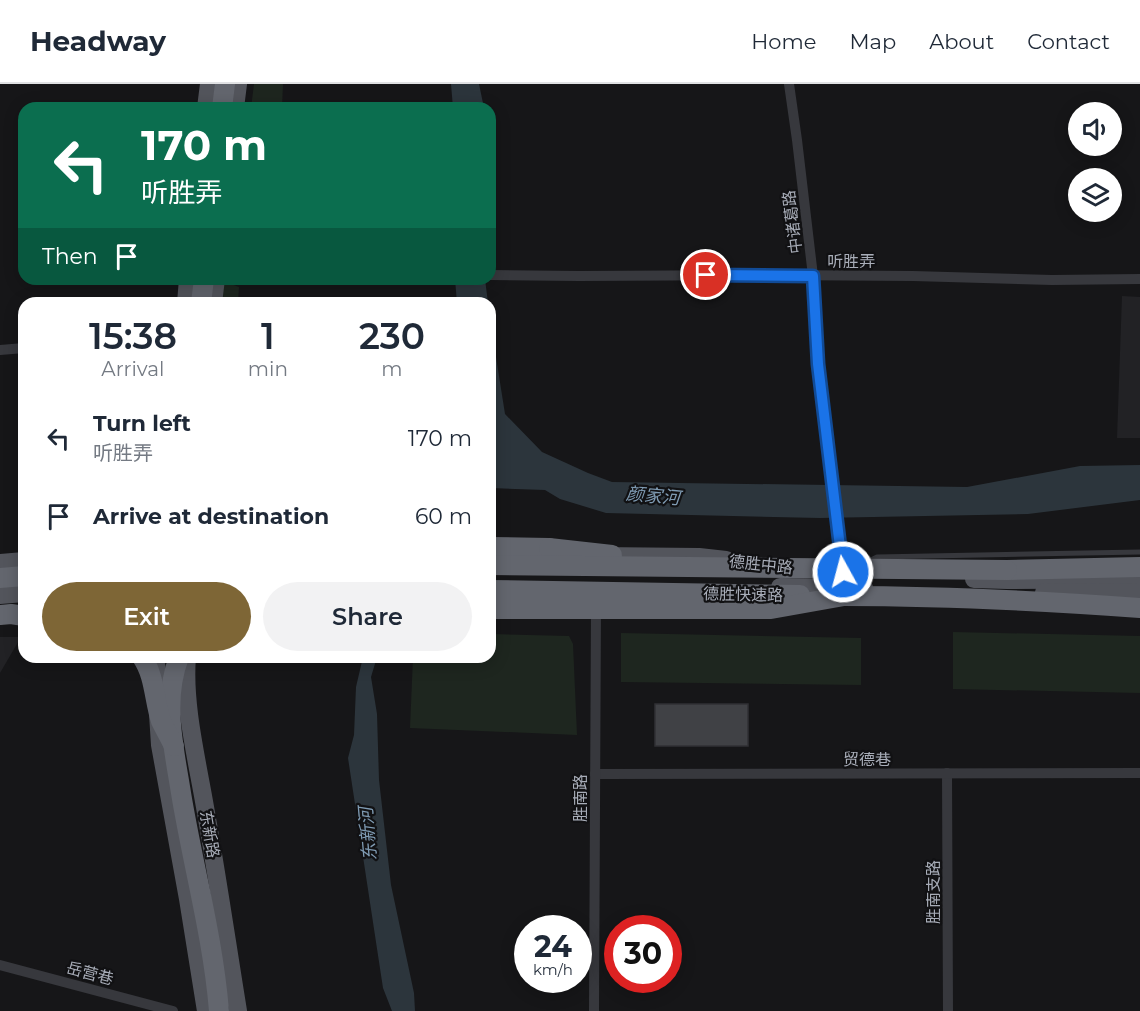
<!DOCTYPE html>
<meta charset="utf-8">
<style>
body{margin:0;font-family:Montserrat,"Noto Sans SC",sans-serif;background:#f2f2f3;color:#1f2937;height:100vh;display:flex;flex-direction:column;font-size:22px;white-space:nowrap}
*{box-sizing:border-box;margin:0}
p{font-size:20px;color:#747a83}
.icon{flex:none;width:33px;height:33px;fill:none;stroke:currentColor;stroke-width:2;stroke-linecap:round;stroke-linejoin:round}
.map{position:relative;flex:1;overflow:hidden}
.side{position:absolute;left:18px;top:213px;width:478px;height:366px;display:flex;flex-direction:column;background:#fff;border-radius:18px;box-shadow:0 3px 15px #0003}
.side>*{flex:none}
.top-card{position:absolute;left:18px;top:18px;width:478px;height:183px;border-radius:18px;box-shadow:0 3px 15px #0003;background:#0b6e4f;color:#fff;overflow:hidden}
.buttons{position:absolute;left:1068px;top:18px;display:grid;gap:12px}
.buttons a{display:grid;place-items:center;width:54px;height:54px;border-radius:50%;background:#fff;box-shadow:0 3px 15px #0003;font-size:30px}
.speed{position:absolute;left:514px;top:831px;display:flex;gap:12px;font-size:30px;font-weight:700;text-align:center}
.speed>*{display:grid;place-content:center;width:78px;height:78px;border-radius:50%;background:#fff;box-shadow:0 3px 15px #0003;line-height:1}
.speed small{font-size:15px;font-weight:400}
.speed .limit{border:9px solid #d22;background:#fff;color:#111}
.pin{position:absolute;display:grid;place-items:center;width:51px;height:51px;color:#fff;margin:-26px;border:3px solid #fff;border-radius:50%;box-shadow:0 2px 6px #0007}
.me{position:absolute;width:66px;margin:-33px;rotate:353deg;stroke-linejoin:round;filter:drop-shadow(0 0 4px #0008)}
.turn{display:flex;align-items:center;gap:21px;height:126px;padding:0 24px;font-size:27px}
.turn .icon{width:78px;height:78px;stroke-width:2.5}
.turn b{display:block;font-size:42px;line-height:51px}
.then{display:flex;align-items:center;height:57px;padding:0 24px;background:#0003;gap:12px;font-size:22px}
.eta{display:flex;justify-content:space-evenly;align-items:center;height:102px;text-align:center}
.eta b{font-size:36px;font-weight:600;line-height:42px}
.action{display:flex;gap:12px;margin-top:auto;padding:12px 24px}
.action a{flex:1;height:69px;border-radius:36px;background:#7e6636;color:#fff;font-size:24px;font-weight:600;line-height:69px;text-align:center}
.action a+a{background:#f2f2f3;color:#1f2937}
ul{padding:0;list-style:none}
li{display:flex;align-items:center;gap:18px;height:78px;padding:0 24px}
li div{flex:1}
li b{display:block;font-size:22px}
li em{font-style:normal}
header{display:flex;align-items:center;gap:36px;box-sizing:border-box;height:84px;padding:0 30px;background:#fff;border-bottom:2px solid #e0e1e3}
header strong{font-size:28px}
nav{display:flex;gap:33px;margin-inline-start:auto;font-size:21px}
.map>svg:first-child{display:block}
.built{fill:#222225}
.green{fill:#1e261f}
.water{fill:#2c353c}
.building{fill:#404145;stroke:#303034;stroke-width:1.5}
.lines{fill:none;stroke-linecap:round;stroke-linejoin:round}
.lane{stroke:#37383d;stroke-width:5}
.street{stroke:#37383d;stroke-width:10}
.primary{stroke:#53555c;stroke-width:18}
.highway{stroke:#63666e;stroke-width:20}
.highway-bridge{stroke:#63666e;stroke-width:20}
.route-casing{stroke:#114b97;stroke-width:15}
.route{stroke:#1a73e8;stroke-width:10}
.labels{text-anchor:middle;stroke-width:4.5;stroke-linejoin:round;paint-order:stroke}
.street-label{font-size:16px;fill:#a8adb8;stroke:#111113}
.water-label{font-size:18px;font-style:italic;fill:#7f9bb3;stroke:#111113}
</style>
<header>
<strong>Headway</strong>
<nav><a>Home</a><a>Map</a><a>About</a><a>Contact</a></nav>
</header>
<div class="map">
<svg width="1140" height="927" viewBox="0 0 1140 927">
<rect width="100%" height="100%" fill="#161618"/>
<!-- built -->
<g class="built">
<path d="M1122 212 1140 213V354H1117Z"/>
<path d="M0 553H21L0 589Z"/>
</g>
<!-- green -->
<g class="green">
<path d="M254 0H283L282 24H251Z"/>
<path d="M223 197 239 203 238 219H221Z"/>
<path d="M953 548 1140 552V609L953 605Z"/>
<path d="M621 549 861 554V601L621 598Z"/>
<path d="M491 550 569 552 573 560 577 651 410 644 413 573H490Z"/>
</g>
<!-- water -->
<g class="water">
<path d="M451 0H479L484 24H453Z"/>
<path d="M455 195H485L488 219H457Z"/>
<path d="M490 235 505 330 542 368 588 389 612 398 967 403 1080 382 1140 381V416L1028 430 820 434 606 429 560 415 545 406 491 404Z"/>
<path d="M363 573H377L371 593 377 630 379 696 391 801 414 909 415 927H392L383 904 348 674 354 651 356 603Z"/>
</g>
<!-- building -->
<rect class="building" x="655" y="620" width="93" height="42"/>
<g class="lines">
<!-- lane -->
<path class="lane" d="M867 478 877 473 1140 468"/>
<!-- street -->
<g class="street">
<path d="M789 0 797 56 813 192 818 280 843 488"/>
<path d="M490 191 579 192 774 191 913 192 1052 196 1140 195"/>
<path d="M0 266 24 264"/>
<path d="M947 689 948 927"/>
<path d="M595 690 1140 689"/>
<path d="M0 881 173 927"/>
<path d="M594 927 596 522"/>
</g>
<!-- primary -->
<g class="primary">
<path d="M206 24 209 0"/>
<path d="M235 24 238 0"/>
<path d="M186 219 188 195"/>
<path d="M213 219 216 195"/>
<path d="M597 472 699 473 726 476"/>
<path d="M0 479 24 477"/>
<path d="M974 495 1007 496 1140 495"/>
<path d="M780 503 864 504"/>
<path d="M1044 508 1140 509"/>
<path d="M0 511 24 509"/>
<path d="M156 573 157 602"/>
<path d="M187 573C183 620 197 676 205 723 217 791 227 859 238 927"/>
<path d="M158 630 160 661 188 815 206 927"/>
</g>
<!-- highway -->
<g class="highway">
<path d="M222 24 225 0"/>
<path d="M201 219 204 195"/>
<path d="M490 463 549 464"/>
<path d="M1007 486 1140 483"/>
<path d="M0 494 24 492"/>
<path d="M844 512C943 512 1042 517 1140 524"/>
<path d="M0 531 11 530 24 532"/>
<path d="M179 573C162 617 174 664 181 709 193 782 213 853 219 927"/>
</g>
<!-- highway-bridge -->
<g class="highway-bridge">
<path d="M549 464 612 471"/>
<path d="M490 481 1007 486"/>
<path d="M490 506 800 511"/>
<path d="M490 525H771L844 512"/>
<path d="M142 573C155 592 154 616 161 637 165 645 170 654 174 662"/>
</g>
</g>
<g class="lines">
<defs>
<path id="route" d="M706 191 813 192 818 280 843 488"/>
</defs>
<!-- route casing -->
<use href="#route" class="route-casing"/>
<!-- route -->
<use href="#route" class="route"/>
</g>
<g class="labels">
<!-- street labels -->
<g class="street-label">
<text transform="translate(792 138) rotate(-97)" y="6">中诸葛路</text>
<text x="851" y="183">听胜弄</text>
<text transform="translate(761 480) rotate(6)" y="6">德胜中路</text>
<text transform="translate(743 510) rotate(1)" y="6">德胜快速路</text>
<text x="867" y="681">贸德巷</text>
<text transform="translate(580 714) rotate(-90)" y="6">胜南路</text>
<text transform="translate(210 750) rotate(80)" y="6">东新路</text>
<text transform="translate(933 808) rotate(-90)" y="6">胜南支路</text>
<text transform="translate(90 889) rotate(15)" y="6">岳营巷</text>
</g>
<!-- water labels -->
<g class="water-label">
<text transform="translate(653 412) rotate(5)" y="6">颜家河</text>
<text transform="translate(368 750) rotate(-95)" y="6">东新河</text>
</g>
</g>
</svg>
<div class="buttons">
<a><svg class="icon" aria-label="sound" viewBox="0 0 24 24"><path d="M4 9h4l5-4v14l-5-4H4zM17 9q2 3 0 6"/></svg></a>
<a><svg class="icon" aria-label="layers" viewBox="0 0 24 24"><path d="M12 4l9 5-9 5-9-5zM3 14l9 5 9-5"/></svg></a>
</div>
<div class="speed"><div>24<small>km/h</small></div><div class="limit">30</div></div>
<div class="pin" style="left:706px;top:191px;background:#d93025"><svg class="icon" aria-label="arrive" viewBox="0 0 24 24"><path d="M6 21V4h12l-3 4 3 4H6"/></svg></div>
<svg class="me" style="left:843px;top:488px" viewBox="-20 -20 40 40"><circle r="17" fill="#1a73e8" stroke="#fff" stroke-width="3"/><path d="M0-11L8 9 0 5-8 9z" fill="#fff"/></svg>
<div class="top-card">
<div class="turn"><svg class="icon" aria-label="left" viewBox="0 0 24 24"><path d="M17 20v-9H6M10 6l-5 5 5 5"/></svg><div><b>170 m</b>听胜弄</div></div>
<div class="then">Then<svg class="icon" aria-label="arrive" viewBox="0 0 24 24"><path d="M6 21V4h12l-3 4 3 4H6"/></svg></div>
</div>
<section class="side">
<div class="eta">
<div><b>15:38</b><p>Arrival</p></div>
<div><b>1</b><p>min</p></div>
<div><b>230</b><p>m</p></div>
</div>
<ul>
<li><svg class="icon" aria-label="left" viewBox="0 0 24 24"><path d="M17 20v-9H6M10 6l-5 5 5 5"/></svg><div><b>Turn left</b><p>听胜弄</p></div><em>170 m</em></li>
<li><svg class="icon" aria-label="arrive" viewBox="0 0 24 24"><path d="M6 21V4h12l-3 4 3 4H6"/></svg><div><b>Arrive at destination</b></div><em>60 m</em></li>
</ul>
<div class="action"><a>Exit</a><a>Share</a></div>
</section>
</div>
